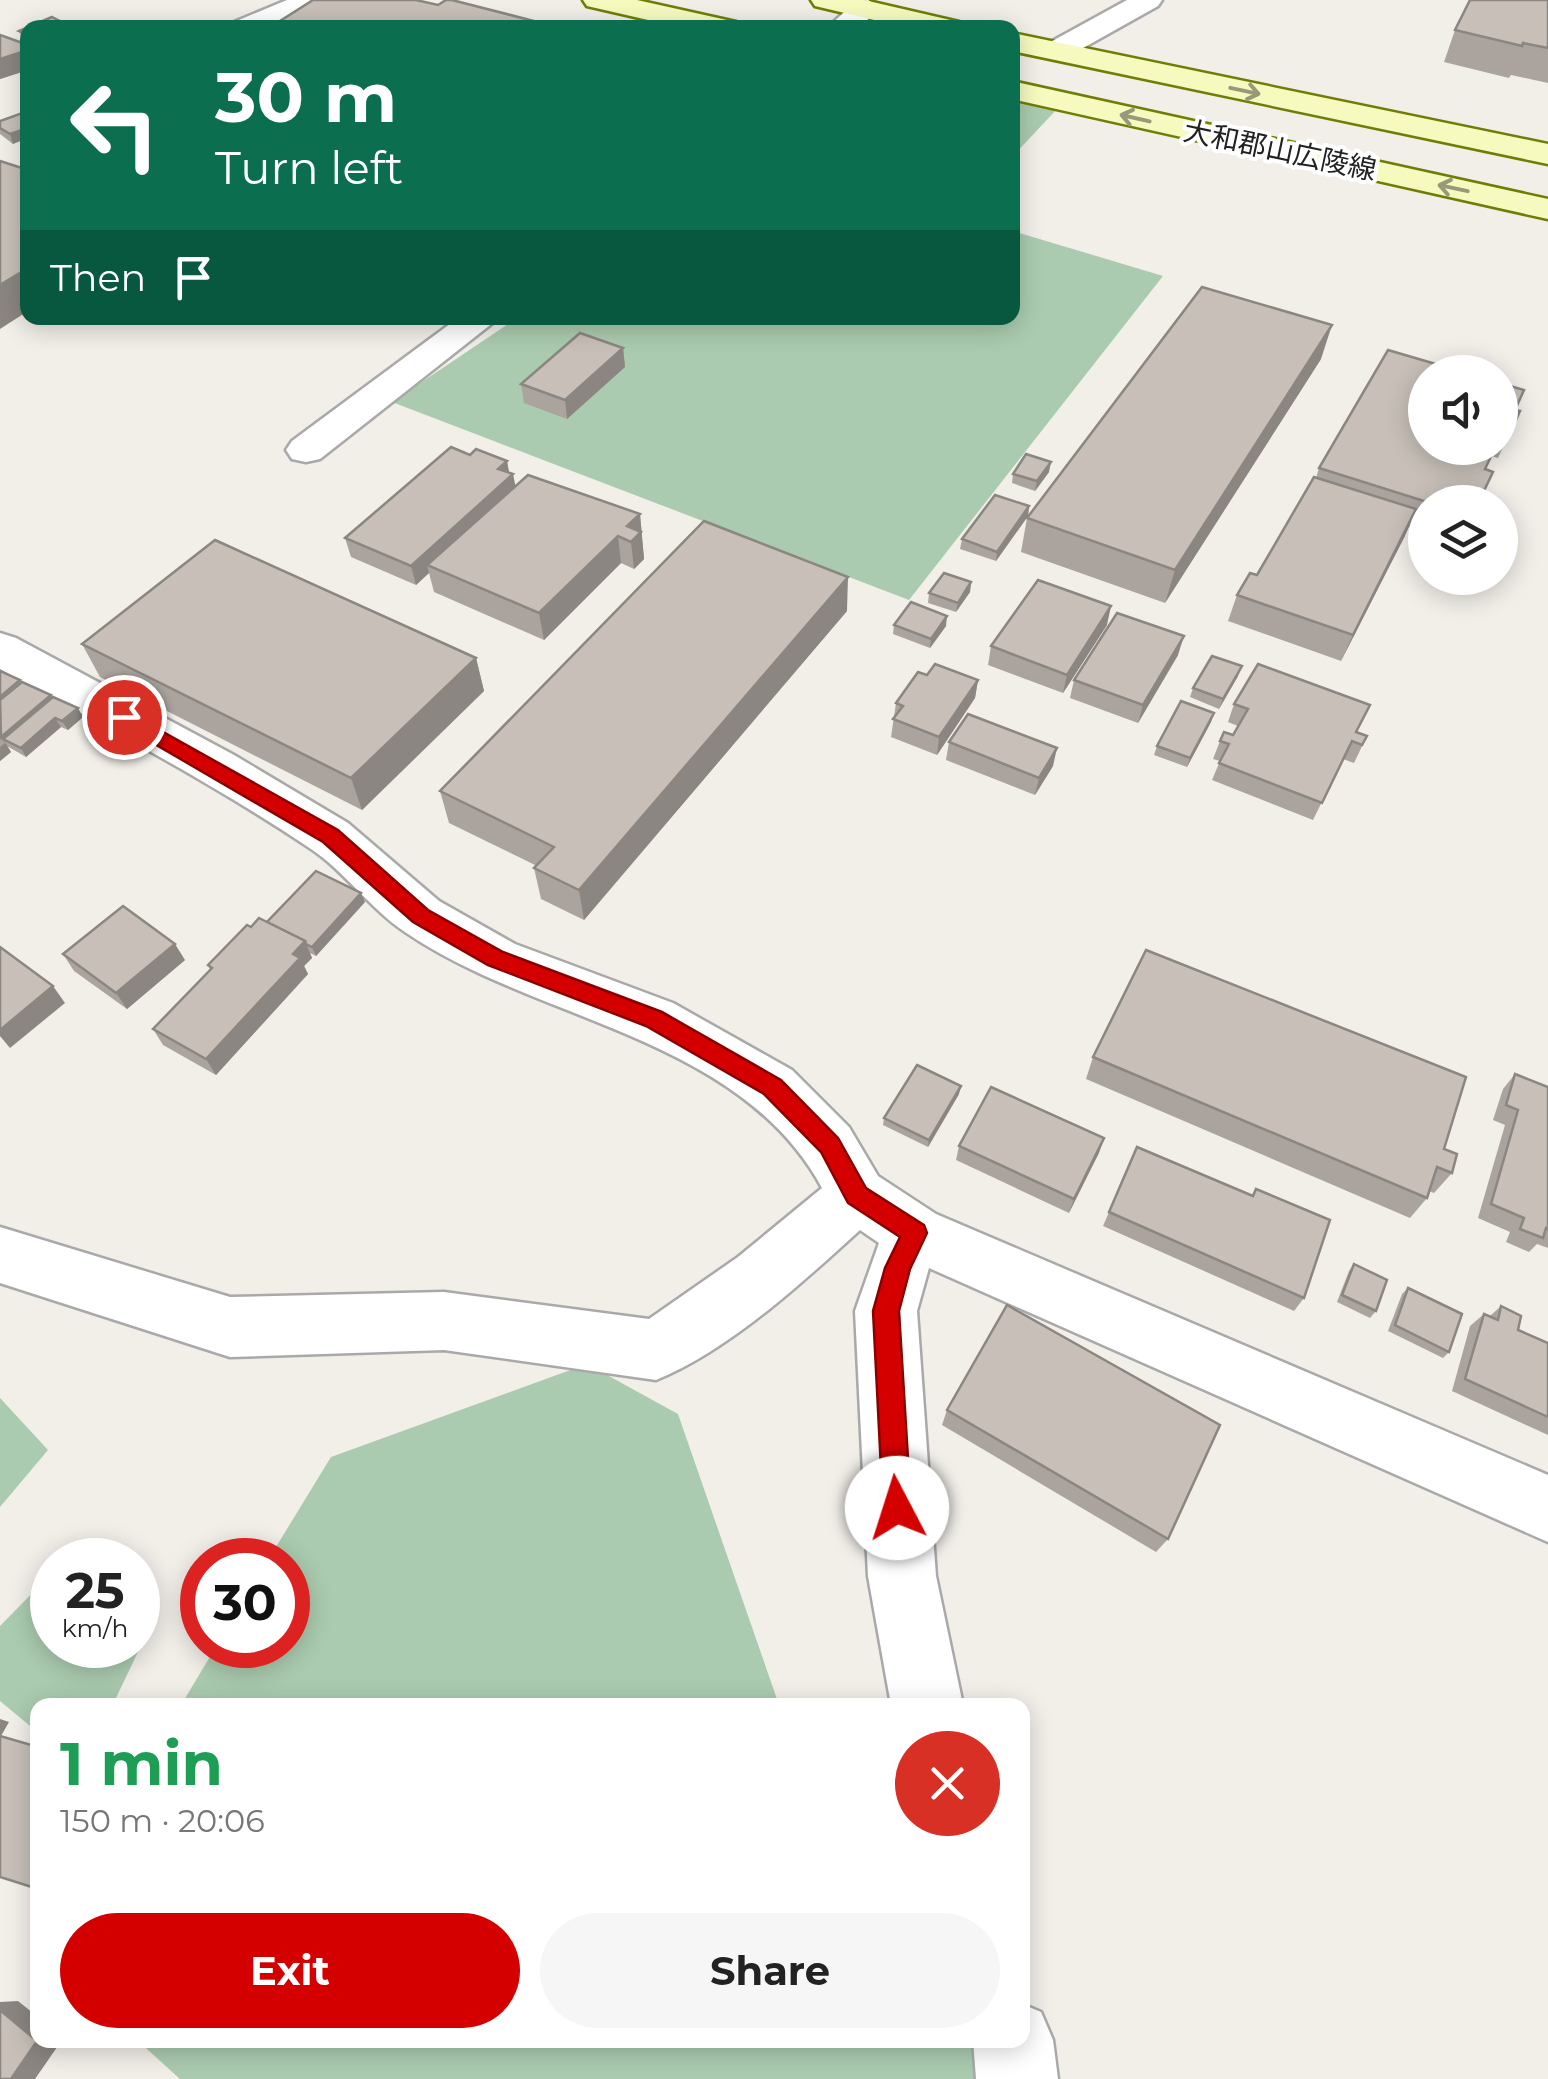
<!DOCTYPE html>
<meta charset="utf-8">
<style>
body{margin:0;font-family:Montserrat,"Noto Sans JP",sans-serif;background:#f6f6f6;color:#222;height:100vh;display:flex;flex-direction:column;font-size:38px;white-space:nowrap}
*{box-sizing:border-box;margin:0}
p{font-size:32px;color:#767676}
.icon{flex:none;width:55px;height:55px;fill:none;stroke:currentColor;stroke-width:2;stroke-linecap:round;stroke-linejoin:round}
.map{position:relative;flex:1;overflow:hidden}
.details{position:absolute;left:30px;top:1698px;width:1000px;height:350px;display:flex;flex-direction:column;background:#fff;border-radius:20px;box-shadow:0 5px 25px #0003}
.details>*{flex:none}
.top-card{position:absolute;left:20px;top:20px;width:1000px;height:305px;border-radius:20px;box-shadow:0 5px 25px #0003;background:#0b6e4f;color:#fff;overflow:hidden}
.fabs{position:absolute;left:1408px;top:355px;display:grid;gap:20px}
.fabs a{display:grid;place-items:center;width:110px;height:110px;border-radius:50%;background:#fff;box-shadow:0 5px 25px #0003;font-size:50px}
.speed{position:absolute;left:30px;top:1538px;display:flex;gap:20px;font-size:50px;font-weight:700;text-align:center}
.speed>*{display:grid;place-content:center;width:130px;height:130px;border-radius:50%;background:#fff;box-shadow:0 5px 25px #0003;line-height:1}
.speed small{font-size:25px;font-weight:400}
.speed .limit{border:15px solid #d22;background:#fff;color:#111}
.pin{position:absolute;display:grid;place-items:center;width:85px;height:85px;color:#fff;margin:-42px;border:5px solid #fff;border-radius:50%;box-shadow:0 2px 10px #0007}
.me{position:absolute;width:110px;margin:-55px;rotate:355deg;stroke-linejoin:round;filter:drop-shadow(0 0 8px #0008)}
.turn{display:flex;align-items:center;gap:35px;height:210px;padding:0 30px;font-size:45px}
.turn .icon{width:130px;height:130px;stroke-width:2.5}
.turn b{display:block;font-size:70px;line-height:85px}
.then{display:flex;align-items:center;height:95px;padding:0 30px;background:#0003;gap:20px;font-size:38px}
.round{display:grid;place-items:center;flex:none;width:105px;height:105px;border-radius:52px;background:#f6f6f6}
.summary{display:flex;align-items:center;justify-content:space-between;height:170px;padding:0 30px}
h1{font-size:60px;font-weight:700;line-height:75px;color:#1e9e55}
.button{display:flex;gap:20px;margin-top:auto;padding:20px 30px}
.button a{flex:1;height:115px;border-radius:60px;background:#d40000;color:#fff;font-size:40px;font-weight:700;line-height:115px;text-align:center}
.button a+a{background:#f6f6f6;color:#222}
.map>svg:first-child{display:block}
.cemetery{fill:#aacbaf}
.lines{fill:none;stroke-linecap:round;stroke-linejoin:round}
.minor-casing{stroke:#a9a9a9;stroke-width:5}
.secondary-casing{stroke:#707d05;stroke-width:5}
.minor{fill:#fff;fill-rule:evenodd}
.secondary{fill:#f7fabf;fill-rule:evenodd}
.wall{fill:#aba49e}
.shaded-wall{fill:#8b8681}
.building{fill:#c7bfb8;stroke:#8b8681;stroke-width:2.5}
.oneway{stroke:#979978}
.route{fill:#d40000;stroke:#8a0000;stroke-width:2.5}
.labels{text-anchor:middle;stroke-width:8;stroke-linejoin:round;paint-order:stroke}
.far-street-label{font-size:28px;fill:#222;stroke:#fff}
</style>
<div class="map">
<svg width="1548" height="2079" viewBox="0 0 1548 2079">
<rect width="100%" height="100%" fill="#f2efe9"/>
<!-- cemetery -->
<g class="cemetery">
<path d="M1013 99 1058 108 1013 156Z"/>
<path d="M1013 231 1163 276 909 600 392 402 517 318H1012Z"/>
<path d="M587 1364 678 1414 779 1705H181L217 1645H288V1560H268L331 1457Z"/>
<path d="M0 1398 48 1450 0 1507Z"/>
<path d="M138 1570 146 1635 115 1700 112 1705H38L36 1731 0 1701V1626L52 1573V1645H138Z"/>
<path d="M137 2040H983V2079H180Z"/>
</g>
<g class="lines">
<defs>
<g id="minor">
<path d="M287 0H326L322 6 271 28H230L234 22Z"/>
<path d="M868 0 880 8 859 28H827L855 2Z"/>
<path d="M1127 0H1162L1158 6 1067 57H1045L1041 51 1045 45Z"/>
<path d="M458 318H499L320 459 306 462 292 459 286 450 292 441Z"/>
<path d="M0 633 16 638 234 755 348 823 439 901 515 944 673 1003 792 1070 849 1127 878 1176 936 1214 1548 1475V1542L929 1268 917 1311 936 1576 963 1705H891L868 1576 855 1311 879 1243 860 1230C803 1282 728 1351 656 1380L444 1350 230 1357 0 1283V1227L230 1297 444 1292 649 1319 738 1257 822 1188C739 1035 536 1022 405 932 369 908 344 870 308 847 209 781 104 726 0 669Z"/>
<path d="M1022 2004 1041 2012 1053 2040 1058 2079H976L973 2040H1022Z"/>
</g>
<g id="secondary">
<path d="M583 0H637L736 22 740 28H683L587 6Z"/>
<path d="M811 0H864L959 22 963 28H908L815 6Z"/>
<path d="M1012 33 1548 144V164L1012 51Z"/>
<path d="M1012 81 1548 199V219L1012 99Z"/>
</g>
</defs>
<!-- minor casing -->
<use href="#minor" class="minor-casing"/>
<!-- secondary casing -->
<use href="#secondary" class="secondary-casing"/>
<!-- minor -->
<use href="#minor" class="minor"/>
<!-- secondary -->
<use href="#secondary" class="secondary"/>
</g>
<!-- wall -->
<g class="wall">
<path d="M1548 0V83L1511 75 1509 78 1444 62 1455 30Z"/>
<path d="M28 28V70L0 79 24 43 19 31Z"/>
<path d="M28 111 13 144 0 134V121Z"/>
<path d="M623 348 625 367 567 419 524 403 521 384Z"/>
<path d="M1321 359 1165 603 1021 552 1027 518Z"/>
<path d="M1500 383 1515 410 1520 411 1498 458 1491 456 1485 469 1493 472 1478 502H1425V532L1409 527 1341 661 1228 621 1237 595 1257 575 1316 478 1319 468 1425 448H1500Z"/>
<path d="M470 455 507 461 509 473 515 486 640 514 644 559 634 569 621 563 544 640 434 592 429 573 416 585 351 557 345 538Z"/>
<path d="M1049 472 1035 491 1012 483 1013 474Z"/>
<path d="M1029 506 1028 516 996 561 960 549 962 539Z"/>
<path d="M971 582 970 592 956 612 928 603 929 593Z"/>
<path d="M847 611 584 920 541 899 534 868 537 866 449 823 440 791Z"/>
<path d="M894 625 946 626 930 648 893 634Z"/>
<path d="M1107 625 1063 693 988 665 991 646Z"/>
<path d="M82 644 476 658 484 691 362 810 100 677Z"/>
<path d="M1178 655 1138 723 1070 698 1074 680Z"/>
<path d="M0 671 51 695 83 717 68 730 61 727 26 757 7 746 11 752 0 761Z"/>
<path d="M1238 676 1219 709 1190 697 1193 688Z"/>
<path d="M978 680 975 698 937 755 891 737 896 703Z"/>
<path d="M1234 704 1367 736 1354 763 1343 759 1313 820 1212 780 1220 761 1213 759 1220 741 1233 735 1238 726 1228 722Z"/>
<path d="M1211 722 1187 767 1154 755 1157 746Z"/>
<path d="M949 742 1053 766 1035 795 946 760Z"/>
<path d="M365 902 316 956 310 953 312 958 304 966 308 974 216 1075 163 1045 153 1029 210 970 208 965 251 927Z"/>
<path d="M63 954 185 960 127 1009 74 971Z"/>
<path d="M1093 1057 1444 1149 1452 1173 1434 1193 1429 1191 1427 1198 1410 1218 1086 1079Z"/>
<path d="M1515 1074 1548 1087V1248L1537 1244 1529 1252 1506 1242 1510 1232 1478 1218 1505 1125 1493 1120 1503 1089Z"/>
<path d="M959 1094 928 1147 883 1125 884 1118Z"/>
<path d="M1104 1138 1069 1213 956 1160 959 1146Z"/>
<path d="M1137 1147 1252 1196 1256 1189 1304 1298 1294 1311 1103 1226Z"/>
<path d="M1354 1264 1376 1311 1370 1318 1337 1302 1349 1271Z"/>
<path d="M1408 1288 1449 1352 1443 1358 1388 1331 1402 1294Z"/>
<path d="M1501 1306 1518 1330 1548 1343V1435L1452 1391 1470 1326 1484 1314 1490 1316Z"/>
<path d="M947 1410 1168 1539 1156 1552 942 1425Z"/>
</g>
<!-- shaded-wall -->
<g class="shaded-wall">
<path d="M28 50V70L0 79V59Z"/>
<path d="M28 128V138L13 144 10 134Z"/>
<path d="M28 268V311L0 329V285Z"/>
<path d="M1332 325 1321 359 1165 603 1175 570Z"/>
<path d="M623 348 625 367 567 419 565 400Z"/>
<path d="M507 461 510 478 513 474 517 493 427 565 429 573 416 585 411 566Z"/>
<path d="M1051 462 1049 472 1035 491 1037 481Z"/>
<path d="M1029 506 1028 516 996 561 997 552Z"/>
<path d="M1416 509 1405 536 1341 661 1353 635Z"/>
<path d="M640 514 644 559 634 569 631 542 627 526Z"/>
<path d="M618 536 621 563 544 640 539 613Z"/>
<path d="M848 577 847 611 584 920 579 890Z"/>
<path d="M971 582 970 592 956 612 958 603Z"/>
<path d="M1111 606 1107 625 1063 693 1067 675Z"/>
<path d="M947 616 946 626 930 648 931 639Z"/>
<path d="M1184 636 1178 655 1138 723 1143 705Z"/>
<path d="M476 658 484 691 362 810 351 778Z"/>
<path d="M1242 666 1238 676 1219 709 1223 699Z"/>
<path d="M978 680 975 698 937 755 939 737Z"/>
<path d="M51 695 56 704 3 739 11 752 0 761V747L5 743 1 737Z"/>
<path d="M78 708 83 717 68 730 62 721Z"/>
<path d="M1214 713 1211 722 1187 767 1190 758Z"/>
<path d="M55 718 61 727 26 757 21 748Z"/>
<path d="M1057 748 1053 766 1035 795 1039 778Z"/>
<path d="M361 893 365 902 316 956 312 947Z"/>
<path d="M305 941 312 958 304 966 308 974 216 1075 206 1059Z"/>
<path d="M175 944 185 960 127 1009 116 993Z"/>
<path d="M53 986 65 1003 10 1048 0 1036V1030Z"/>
<path d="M961 1086 959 1094 928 1147 929 1140Z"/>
<path d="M1104 1138 1099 1153 1069 1213 1074 1199Z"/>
<path d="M0 1719 9 1722 1 1736H0Z"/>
<path d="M18 2001 38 2017V2040H62L35 2079H11L0 2017V2002Z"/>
</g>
<!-- building -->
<g class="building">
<path d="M313 0H416L438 5 446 0H452L561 28H269Z"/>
<path d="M1470 0H1548V48L1523 43 1522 46 1455 30Z"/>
<path d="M52 17 74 28H28V35L19 31Z"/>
<path d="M0 35 28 45V50L0 59Z"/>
<path d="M28 111V128L10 134 0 128V121Z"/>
<path d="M0 161 28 170V268L0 285Z"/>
<path d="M1202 287 1332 325 1175 570 1027 518Z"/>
<path d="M580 333 623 348 565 400 521 384Z"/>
<path d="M1388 350 1463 372H1425V448H1495L1485 469 1493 472 1482 495 1473 492 1468 502H1427L1319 468Z"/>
<path d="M1500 383 1524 390 1515 410 1520 411 1511 431 1504 429 1500 438Z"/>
<path d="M451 447 470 455 476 449 507 461 498 469 513 474 411 566 345 538Z"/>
<path d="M1026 454 1051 462 1037 481 1013 474Z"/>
<path d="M528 475 640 514 627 526 641 532 631 542 618 536 539 613 427 565Z"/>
<path d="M1314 477 1416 509 1353 635 1237 595 1250 573 1257 575Z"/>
<path d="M995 495 1029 506 997 552 962 539Z"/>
<path d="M704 521 848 577 579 890 534 868 554 847 440 791Z"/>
<path d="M215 540 476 658 351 778 82 644Z"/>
<path d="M944 573 971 582 958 603 929 593Z"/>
<path d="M1038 580 1111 606 1067 675 991 646Z"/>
<path d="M911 602 947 616 931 639 894 625Z"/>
<path d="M1117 613 1184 636 1143 705 1074 680Z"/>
<path d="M1212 656 1242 666 1223 699 1193 688Z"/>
<path d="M935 664 978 680 939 737 893 719 903 706 896 703 918 672 927 675Z"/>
<path d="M1258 664 1370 705 1356 732 1367 736 1362 745 1352 741 1322 803 1219 763 1229 744 1220 741 1224 732 1233 735 1248 709 1234 704Z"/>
<path d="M0 671 20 680 0 697Z"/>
<path d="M22 682 51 695 1 737 0 700Z"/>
<path d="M53 697 78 708 62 721 55 718 21 748 3 739Z"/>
<path d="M1181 701 1214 713 1190 758 1157 746Z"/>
<path d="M968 714 1057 748 1039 778 949 742Z"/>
<path d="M316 871 361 893 312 947 306 944 305 941 267 922Z"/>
<path d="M123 906 175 944 116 993 63 954Z"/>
<path d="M259 918 305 941 293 954 300 958 206 1059 153 1029 212 968 208 965 247 925 251 927Z"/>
<path d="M0 947 53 986 0 1030Z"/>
<path d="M1146 950 1466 1077 1444 1149 1457 1154 1452 1173 1437 1167 1427 1198 1093 1057Z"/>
<path d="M917 1065 961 1086 929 1140 884 1118Z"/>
<path d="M1515 1074 1548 1087V1229L1546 1228 1543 1238 1520 1229 1524 1218 1491 1204 1518 1110 1506 1105Z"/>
<path d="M991 1087 1104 1138 1074 1199 959 1146Z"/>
<path d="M1137 1147 1253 1196 1256 1189 1330 1220 1304 1298 1109 1212Z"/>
<path d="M1354 1264 1387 1280 1376 1311 1342 1295Z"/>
<path d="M1408 1288 1462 1314 1449 1352 1395 1325Z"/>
<path d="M1007 1305 1220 1425 1168 1539 947 1410Z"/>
<path d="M1501 1306 1521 1316 1518 1330 1548 1343V1417L1465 1379 1484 1314 1498 1320Z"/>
<path d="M0 1736 38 1747V1759L33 1769 38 1770V1889L0 1877Z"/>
<path d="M0 2010 37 2041 11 2079H0Z"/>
</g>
<!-- one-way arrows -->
<defs><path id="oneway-shaft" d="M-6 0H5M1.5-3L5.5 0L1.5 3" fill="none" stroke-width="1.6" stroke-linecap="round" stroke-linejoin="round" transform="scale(2.5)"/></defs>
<g class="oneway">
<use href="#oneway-shaft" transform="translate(1245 91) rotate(12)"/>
<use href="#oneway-shaft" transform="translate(1135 118) rotate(-167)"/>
<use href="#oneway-shaft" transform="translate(1453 188) rotate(-168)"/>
</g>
<!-- route -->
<path class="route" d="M124 710 338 830 428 910 503 952 662 1012 781 1080 838 1138 866 1188 924 1225 927 1233 910 1269 899 1311 911 1508 907 1518 897 1522 887 1518 883 1508 873 1311 885 1268 900 1237 848 1203 821 1152 764 1094 646 1026 488 965 413 922 323 842 117 722 114 717Z"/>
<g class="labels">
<!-- far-street labels -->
<g class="far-street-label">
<text transform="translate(1280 150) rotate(12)" y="10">大和郡山広陵線</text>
</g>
</g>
</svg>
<div class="fabs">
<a><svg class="icon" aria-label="sound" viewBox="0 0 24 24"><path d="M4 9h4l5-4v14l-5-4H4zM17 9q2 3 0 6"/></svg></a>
<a><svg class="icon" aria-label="layers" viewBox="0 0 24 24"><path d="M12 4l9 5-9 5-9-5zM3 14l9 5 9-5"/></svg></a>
</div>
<div class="speed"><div>25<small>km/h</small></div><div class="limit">30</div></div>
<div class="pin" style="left:124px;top:717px;background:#d93025"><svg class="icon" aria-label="arrive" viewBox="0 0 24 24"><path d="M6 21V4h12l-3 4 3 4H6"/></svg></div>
<svg class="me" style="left:897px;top:1508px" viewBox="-20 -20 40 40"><circle r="19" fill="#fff"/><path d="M0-13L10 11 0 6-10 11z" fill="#d40000"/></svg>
<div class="top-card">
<div class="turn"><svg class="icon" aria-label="left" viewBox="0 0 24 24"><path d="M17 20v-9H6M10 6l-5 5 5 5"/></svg><div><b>30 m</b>Turn left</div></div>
<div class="then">Then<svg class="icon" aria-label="arrive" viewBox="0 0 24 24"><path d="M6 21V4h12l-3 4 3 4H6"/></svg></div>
</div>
<section class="details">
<div class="summary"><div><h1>1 min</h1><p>150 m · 20:06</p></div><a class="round" style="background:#d93025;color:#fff"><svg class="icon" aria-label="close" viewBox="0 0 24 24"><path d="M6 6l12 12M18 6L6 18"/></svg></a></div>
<div class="button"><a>Exit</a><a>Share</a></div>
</section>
</div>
